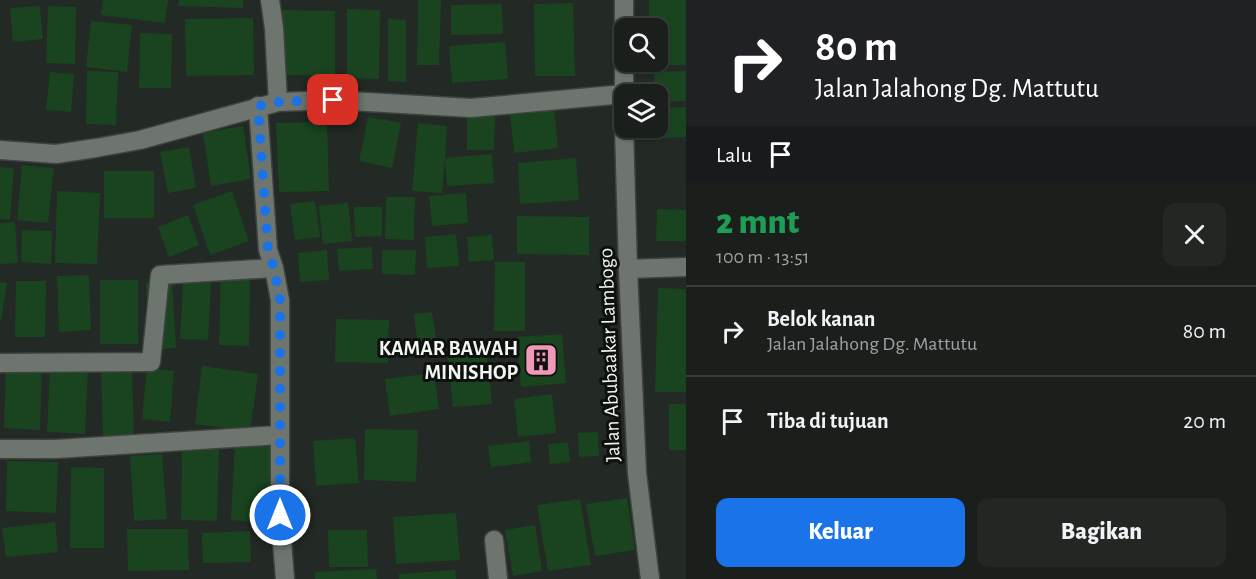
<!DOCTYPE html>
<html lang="id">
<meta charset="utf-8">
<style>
body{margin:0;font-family:"Alegreya Sans",sans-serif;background:#232724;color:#f1f3f6;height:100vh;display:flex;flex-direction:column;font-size:22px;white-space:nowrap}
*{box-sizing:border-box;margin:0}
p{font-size:20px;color:#9fa2a3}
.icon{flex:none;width:33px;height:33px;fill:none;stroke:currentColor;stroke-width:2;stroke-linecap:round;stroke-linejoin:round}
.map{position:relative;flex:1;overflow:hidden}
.drawer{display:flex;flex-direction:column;background:#1a1f1b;width:570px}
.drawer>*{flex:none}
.top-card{background:#202124;color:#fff;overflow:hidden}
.buttons{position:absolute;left:614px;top:18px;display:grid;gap:12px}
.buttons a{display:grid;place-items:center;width:54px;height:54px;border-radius:12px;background:#1a1f1b;box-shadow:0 2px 4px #0004,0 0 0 2px #383d3a;font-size:30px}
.pin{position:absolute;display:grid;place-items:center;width:51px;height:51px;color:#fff;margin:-26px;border-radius:12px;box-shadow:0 3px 9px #0006}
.me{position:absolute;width:66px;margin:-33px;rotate:0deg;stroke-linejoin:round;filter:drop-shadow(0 0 4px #0008)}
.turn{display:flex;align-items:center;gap:21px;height:126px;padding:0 30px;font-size:27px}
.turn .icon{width:78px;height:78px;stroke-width:2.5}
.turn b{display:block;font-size:42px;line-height:51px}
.then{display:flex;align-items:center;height:57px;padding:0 30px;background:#0003;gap:12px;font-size:22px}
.round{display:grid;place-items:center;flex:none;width:63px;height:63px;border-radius:12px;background:#232724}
.overview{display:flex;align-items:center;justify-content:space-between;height:102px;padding:0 30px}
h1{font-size:36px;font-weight:800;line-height:45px;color:#1e9e55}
.action{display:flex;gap:12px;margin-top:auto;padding:12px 30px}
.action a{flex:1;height:69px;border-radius:12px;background:#1a73e8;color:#fff;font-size:24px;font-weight:800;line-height:69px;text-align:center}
.action a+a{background:#232724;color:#f1f3f6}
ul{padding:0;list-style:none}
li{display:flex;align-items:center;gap:18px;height:90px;padding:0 30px;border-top:2px solid #383d3a}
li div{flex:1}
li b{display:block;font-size:22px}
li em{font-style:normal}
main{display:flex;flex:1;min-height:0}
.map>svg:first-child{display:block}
.building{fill:#19441f}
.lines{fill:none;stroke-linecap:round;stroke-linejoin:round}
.minor-casing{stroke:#3f433f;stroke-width:21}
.tertiary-casing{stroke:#3f433f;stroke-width:21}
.minor{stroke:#6e756f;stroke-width:18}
.tertiary{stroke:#6e756f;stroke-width:18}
.route{stroke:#1a73e8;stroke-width:10;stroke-dasharray:0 18}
.labels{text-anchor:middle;stroke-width:6;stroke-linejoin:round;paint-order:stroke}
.poi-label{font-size:21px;font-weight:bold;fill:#f2f6f2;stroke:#0e110e;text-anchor:end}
.street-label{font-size:21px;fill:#f2f6f2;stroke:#0e110e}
</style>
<main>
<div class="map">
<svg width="686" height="579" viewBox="0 0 686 579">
<rect width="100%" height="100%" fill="#232924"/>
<!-- building -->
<g class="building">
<path d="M103 0H168L165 23 101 15Z"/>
<path d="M179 0H243V8L178 6Z"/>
<path d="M418 0H441L439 65H417Z"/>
<path d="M649 0H686V65H649V62H657V28H649Z"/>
<path d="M573 3 575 76H535L534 4Z"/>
<path d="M502 4 503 34 451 35V5Z"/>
<path d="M40 6 43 39 13 42 10 8Z"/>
<path d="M48 6 76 7 75 64 46 63Z"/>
<path d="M347 9 380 10 379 79 347 78Z"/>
<path d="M282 10 335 11V75H281Z"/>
<path d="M253 18 254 75 186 76 185 19Z"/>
<path d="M388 19 406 20V82L388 81Z"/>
<path d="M91 21 132 25 127 72 86 67Z"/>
<path d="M140 33 172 34 171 88H139Z"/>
<path d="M505 42 508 79 452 83 449 46Z"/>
<path d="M87 71 118 72 116 125 86 124Z"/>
<path d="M686 71V101L657 102V94H654V72Z"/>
<path d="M50 72 74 74 71 112 46 110Z"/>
<path d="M686 107V137L661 138 659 108Z"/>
<path d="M554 110 558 148 514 153 510 115Z"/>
<path d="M467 116H495L494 150H467Z"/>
<path d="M368 117 401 123 392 168 359 161Z"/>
<path d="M327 122 329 191 279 192 276 123Z"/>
<path d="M418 123 447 126 445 158 492 154 494 183 447 186 445 159 442 193 412 191Z"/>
<path d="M243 126 251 179 211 186 203 133Z"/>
<path d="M189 147 196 188 168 193 160 152Z"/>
<path d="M576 158 579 200 520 204 518 163Z"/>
<path d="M22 165 54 168 48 223 17 220Z"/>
<path d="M0 167 14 168 10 220 0 219Z"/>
<rect x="104" y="171" width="50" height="47"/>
<path d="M57 191 100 193 97 264 55 263Z"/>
<path d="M232 191 249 241 210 255 193 205Z"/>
<path d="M466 193 468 223 432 226 429 196Z"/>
<path d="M386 197H415L414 240 385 239Z"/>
<path d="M315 201 320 237 295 240 290 204Z"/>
<path d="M348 203 352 241 323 244 319 206Z"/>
<path d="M354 207H382V236L355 237Z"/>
<path d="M657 209 686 210V241H656Z"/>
<path d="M188 215 199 245 169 257 158 227Z"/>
<path d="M517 216 589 217V255L517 254Z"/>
<path d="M15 222 18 263 0 264V223Z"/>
<path d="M22 230 52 231 51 264 21 262Z"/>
<path d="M456 234 459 266 427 268 425 237Z"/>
<path d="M492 235 494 260 469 262 467 237Z"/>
<path d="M372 247 373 269 339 271 337 249Z"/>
<path d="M327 250 329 280 300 282 298 253Z"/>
<path d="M382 250H416L415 275 382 274Z"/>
<path d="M495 262H525V331H494Z"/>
<path d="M184 265 212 267 208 340 180 339Z"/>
<path d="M89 275 91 330 59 332 57 276Z"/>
<path d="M221 275 250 276 249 346 219 345Z"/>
<rect x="100" y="280" width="38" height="64"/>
<path d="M16 281H46L45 337H15Z"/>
<path d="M0 282 7 283 1 321H0Z"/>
<path d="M172 282 176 348 149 350 146 283Z"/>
<path d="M658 288 686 289V392H655Z"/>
<path d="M432 312 437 344 418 347 414 314Z"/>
<path d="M336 319 389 320 388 363 335 362Z"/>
<path d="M562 334 566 383 521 387 517 337Z"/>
<path d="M487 354 492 404 453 407 448 358Z"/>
<path d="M50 366 88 367 85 434 47 432Z"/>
<path d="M202 366 258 374 250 431 195 424Z"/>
<path d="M132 367 134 439H103L101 368Z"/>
<path d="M6 368H42L40 430 4 428Z"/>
<path d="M147 368 174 371 170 422 142 419Z"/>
<path d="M434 373 439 409 390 416 385 379Z"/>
<path d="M552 394 556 433 518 437 514 399Z"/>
<rect x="669" y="404" width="17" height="46"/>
<path d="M365 429 418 430 416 482 364 480Z"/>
<path d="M598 432 599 456 579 457 578 433Z"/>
<path d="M355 438 359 483 316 486 313 441Z"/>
<path d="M529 441 531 462 491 467 488 446Z"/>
<path d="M568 442 570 462 550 464 548 444Z"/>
<path d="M235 444 274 447 270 523 231 520Z"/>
<path d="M182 448 219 449 217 521 181 520Z"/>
<path d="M162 454 167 519 134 521 130 456Z"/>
<path d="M7 461 58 462 56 513 6 511Z"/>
<path d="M71 467 104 468V548H70Z"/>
<path d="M627 498 635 550 595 556 586 504Z"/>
<path d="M580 499 591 565 548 571 537 505Z"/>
<path d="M456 513 460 560 396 564 393 517Z"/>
<path d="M55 522 58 552 6 557 2 528Z"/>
<path d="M535 525 542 571 513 576 505 530Z"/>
<path d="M127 529H188L189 570 128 571Z"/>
<path d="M328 530H367L368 567H329Z"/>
<path d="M250 531 251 562 203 563 202 533Z"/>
<path d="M376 569 377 579H315V572Z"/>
<path d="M455 570 456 579H399V574Z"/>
</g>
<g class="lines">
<defs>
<g id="minor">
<path d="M270 0 274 28 278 102"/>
<path d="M258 106 268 250 274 268 280 300V515L285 579"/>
<path d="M0 150 56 154 96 148 140 140 278 102 333 100 471 108 624 94"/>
<path d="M628 269 686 267"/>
<path d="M0 363 151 362 160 275 274 268"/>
<path d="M0 449H56L280 435"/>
<path d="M494 540 498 579"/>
</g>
<g id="tertiary">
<path d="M624 106V0"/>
<path d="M624 128 628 269 637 473 650 579"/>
</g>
</defs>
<!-- minor casing -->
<use href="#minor" class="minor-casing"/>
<!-- tertiary casing -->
<use href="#tertiary" class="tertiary-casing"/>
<!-- minor -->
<use href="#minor" class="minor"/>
<!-- tertiary -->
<use href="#tertiary" class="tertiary"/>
</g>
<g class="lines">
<!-- route -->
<path class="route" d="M280 515V300L274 268 268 250 258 106 278 102 333 100"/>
</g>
<!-- icons -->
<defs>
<symbol id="building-square" viewBox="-11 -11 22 22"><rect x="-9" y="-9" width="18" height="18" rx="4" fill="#ef9ab8" stroke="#0e110e"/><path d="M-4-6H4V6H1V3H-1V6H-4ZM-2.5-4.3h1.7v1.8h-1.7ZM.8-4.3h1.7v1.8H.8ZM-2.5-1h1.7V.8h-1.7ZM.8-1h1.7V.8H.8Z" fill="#111"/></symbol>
</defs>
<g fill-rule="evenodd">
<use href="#building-square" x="522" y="341" width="38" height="38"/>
</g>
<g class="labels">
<!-- poi labels -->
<g class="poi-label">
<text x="518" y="355">KAMAR BAWAH<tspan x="518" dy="24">MINISHOP</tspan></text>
</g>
<!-- street labels -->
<g class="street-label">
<text transform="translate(609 355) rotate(-92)" y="7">Jalan Abubaakar Lambogo</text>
</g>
</g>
</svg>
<div class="buttons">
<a><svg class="icon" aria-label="search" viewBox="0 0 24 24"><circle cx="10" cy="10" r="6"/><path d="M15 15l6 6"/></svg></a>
<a><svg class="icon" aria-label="layers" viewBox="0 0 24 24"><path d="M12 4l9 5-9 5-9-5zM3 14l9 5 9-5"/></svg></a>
</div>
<div class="pin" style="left:333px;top:100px;background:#d93025"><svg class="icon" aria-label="arrive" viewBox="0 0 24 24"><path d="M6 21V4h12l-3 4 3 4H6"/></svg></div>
<svg class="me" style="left:280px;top:515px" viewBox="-20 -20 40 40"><circle r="17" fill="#1a73e8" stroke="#fff" stroke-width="3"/><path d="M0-11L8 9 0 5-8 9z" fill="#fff"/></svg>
</div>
<section class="drawer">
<div class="top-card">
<div class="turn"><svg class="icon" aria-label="right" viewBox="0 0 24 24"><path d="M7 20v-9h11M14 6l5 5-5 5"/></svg><div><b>80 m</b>Jalan Jalahong Dg. Mattutu</div></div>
<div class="then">Lalu<svg class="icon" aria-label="arrive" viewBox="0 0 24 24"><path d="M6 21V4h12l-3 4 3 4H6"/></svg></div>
</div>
<div class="overview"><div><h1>2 mnt</h1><p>100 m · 13:51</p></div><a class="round"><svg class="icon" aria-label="close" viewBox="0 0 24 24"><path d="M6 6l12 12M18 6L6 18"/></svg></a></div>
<ul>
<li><svg class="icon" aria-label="right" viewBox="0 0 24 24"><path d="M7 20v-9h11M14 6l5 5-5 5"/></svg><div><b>Belok kanan</b><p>Jalan Jalahong Dg. Mattutu</p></div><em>80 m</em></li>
<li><svg class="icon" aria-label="arrive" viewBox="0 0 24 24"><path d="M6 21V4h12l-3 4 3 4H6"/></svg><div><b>Tiba di tujuan</b></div><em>20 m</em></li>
</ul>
<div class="action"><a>Keluar</a><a>Bagikan</a></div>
</section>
</main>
